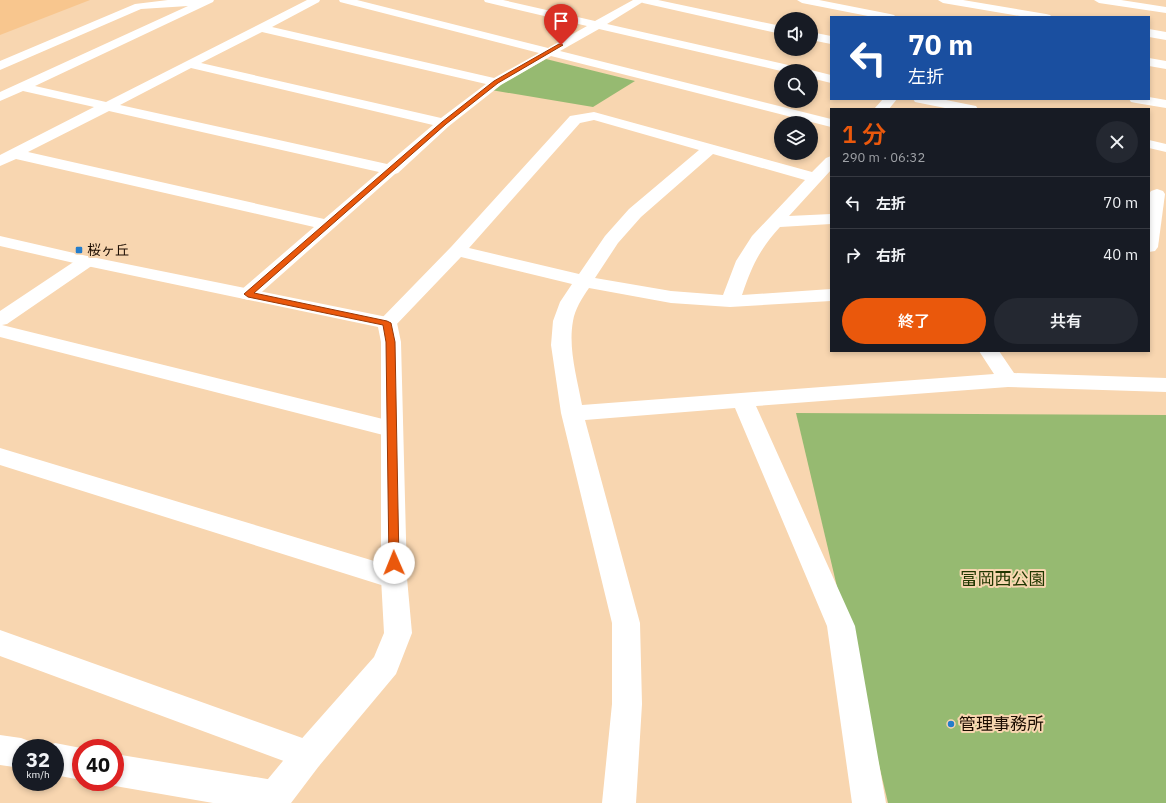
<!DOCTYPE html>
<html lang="ja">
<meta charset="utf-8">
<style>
body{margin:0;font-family:"IBM Plex Sans","Noto Sans JP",sans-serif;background:#242831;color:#f1f3f6;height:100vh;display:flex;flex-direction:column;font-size:15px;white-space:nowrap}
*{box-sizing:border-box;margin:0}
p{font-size:13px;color:#9ea1a6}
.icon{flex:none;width:22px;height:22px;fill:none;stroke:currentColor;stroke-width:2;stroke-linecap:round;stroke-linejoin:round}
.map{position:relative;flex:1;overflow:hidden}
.drawer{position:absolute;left:830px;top:108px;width:320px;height:244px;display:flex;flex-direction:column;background:#171b24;border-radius:0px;box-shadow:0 2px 6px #0003}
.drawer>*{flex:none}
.guide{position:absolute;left:830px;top:16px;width:320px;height:84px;border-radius:0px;box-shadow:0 2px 6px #0003;background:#1a4fa0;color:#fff;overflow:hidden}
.buttons{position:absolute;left:774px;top:12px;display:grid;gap:8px}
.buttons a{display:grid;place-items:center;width:44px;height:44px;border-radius:50%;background:#171b24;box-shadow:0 2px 6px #0003;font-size:20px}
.speed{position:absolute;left:12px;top:739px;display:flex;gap:8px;font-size:20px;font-weight:700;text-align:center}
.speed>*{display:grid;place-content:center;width:52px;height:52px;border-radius:50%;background:#171b24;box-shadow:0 2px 6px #0003;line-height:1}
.speed small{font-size:10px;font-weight:400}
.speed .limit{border:6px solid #d22;background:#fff;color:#111}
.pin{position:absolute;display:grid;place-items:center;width:34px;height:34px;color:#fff;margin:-41px -17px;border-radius:50% 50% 50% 0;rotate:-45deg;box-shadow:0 0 4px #0007}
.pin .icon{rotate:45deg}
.me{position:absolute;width:44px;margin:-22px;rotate:359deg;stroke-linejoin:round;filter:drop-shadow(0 0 3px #0008)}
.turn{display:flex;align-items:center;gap:14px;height:84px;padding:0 12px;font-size:18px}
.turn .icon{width:52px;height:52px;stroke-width:2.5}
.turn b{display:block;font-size:28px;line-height:34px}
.round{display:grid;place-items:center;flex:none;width:42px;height:42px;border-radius:21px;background:#242831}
.overview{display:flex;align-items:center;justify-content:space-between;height:68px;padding:0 12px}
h1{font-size:24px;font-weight:600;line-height:30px;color:#ea580c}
.cta{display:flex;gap:8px;margin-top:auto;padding:8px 12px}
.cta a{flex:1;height:46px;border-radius:24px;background:#ea580c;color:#fff;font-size:16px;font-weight:600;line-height:46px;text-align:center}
.cta a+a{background:#242831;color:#f1f3f6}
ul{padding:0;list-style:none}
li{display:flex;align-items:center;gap:12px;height:52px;padding:0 12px;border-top:1px solid #363941}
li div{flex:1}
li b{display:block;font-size:15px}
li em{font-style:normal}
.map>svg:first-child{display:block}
.built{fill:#f8c68e}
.green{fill:#96ba71}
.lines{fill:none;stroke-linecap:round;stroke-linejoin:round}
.minor{fill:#fff;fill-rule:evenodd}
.tertiary{fill:#fff;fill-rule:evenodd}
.route{fill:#ea580c;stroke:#983908}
.poi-dot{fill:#257dcb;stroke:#f8d6b0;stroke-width:1.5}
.labels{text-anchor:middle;stroke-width:4;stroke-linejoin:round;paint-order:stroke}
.poi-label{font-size:14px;fill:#1b0c00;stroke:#f8d6b0;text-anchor:start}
.near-park-label{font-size:17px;fill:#203600;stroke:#f8d6b0}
.near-poi-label{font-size:17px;fill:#1b0c00;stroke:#f8d6b0;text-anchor:start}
</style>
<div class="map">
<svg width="1166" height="803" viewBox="0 0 1166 803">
<rect width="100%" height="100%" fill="#f8d6b0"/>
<!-- built -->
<path class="built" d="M0 0H90L0 35Z"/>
<!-- green -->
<g class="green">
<path d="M546 59 635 81 593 107 491 90Z"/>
<path d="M796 413 1166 415V803H888Z"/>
</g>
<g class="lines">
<!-- minor -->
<g class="minor">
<path d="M168 0H214L213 2 35 86 106 102 307 0H320L319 2 272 27 494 78 539 53 340 2 339 0H357L548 48 587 26 485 2 484 0H503L595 21 633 0H646L607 24 797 67 802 68 803 71H781L599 29 560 51 831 119V127L551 56 501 85 449 126 398 173 395 174 255 298 248 300 241 298 238 294 241 290 314 227 16 159 0 166V155L94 107 23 91 0 101V92L188 6 141 9 0 70V61L135 4ZM262 32 486 84 441 118 201 63ZM191 68 433 125 387 164 120 105ZM109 111 379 172 324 219 28 152Z"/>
<path d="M797 0H819L890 14 894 15 896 17H873L802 3Z"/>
<path d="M938 0H963L1046 14 1050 15 1052 17H1026L943 3Z"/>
<path d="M1094 0H1121L1166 7V13L1099 3Z"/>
<path d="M1149 29 1166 32V40L1149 37Z"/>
<path d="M1149 58 1166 61V69L1149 66Z"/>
<path d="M811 70 831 75V83L811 78V71H808Z"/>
<path d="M883 99H897L889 109H874Z"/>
<path d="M913 99H941L976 106 978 109H950L915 102Z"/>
<path d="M594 112 812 172 826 158 831 156V170L789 216 831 214V224L780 227C759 250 752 266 742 295L831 289V301L730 307 671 303 589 288C582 298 575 309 573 321 568 348 577 378 582 405L994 374 979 351H999L1014 373 1166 378V392L1008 387 756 406 855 626 886 803H852L827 626 735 408 585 420 640 623 642 704 636 803H602L612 704V623L561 413 551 345 553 321 560 302 572 284 461 257 394 327 387 329 380 327 377 323 451 247 570 116ZM594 120 699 150 629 209 605 236 579 274 469 248 580 123ZM713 154 805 180 752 236 736 261 723 295 671 291 595 278 618 243 641 217Z"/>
<path d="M1149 140 1166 144V152L1149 148Z"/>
<path d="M1157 189 1163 191 1165 194 1158 247 1155 251 1149 252V194L1151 191Z"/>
<path d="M87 256 93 257 96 261 93 265 7 324 2 325 391 421 399 423 402 429 399 435 391 437 0 337V311L81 257Z"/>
<path d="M0 448 394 567 404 570 407 578 404 586 394 589 0 465Z"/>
<path d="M0 630 308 740 319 744 324 755 319 766 308 770 0 656Z"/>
<path d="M0 735 21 738 32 742 35 748H21V768L0 765Z"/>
<path d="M55 743 81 748V780L55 775V748H44Z"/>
<path d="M115 754 273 780 285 785 290 797 287 803H213L115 786 106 782H115Z"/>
</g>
<!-- tertiary -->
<g class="tertiary">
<path d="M638 0H658L781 26V34L643 3Z"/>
<path d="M811 32 831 36V44L811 40Z"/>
<path d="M1149 97 1166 100V108L1136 103 1131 102 1129 99H1149Z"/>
<path d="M0 236 87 256 387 317 394 319 397 323 401 342 407 578 412 633 396 674 319 766 291 803H253L258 791 297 744 374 657 384 633 381 578V342L378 327 87 266 0 246Z"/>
</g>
</g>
<!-- route -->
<path class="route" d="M559 44 563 45 498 83 446 124 254 293 387 321 391 323 395 342 399 563 398 566 394 567 390 566 389 563 386 342 383 325 248 297 244 294 442 122 494 81Z"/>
<!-- markers -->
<g class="poi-dot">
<rect x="75" y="246" width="8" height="8" rx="2"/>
<circle cx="951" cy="724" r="4"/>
</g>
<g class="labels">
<!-- poi labels -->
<g class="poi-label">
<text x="87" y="255">桜ヶ丘</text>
</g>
<!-- near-park labels -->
<g class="near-park-label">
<text x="1003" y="585">富岡西公園</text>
</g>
<!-- near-poi labels -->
<g class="near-poi-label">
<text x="959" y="730">管理事務所</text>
</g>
</g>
</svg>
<div class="buttons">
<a><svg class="icon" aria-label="sound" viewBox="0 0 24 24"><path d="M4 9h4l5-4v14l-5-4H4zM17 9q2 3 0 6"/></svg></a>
<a><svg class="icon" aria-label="search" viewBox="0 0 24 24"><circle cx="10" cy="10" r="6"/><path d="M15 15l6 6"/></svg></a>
<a><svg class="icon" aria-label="layers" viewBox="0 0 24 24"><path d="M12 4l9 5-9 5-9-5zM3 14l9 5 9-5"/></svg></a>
</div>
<div class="speed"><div>32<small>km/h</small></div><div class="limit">40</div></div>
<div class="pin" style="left:561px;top:45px;background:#d93025"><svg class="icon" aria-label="arrive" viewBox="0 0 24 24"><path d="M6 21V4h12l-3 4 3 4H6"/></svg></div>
<svg class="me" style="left:394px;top:563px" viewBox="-20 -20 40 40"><circle r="19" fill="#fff"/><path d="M0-13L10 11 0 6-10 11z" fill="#ea580c"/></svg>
<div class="guide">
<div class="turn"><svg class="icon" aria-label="left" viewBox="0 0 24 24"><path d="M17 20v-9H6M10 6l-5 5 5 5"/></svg><div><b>70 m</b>左折</div></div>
</div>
<section class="drawer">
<div class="overview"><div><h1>1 分</h1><p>290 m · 06:32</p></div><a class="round"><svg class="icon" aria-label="close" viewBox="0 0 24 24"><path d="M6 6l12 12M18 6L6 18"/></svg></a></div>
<ul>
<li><svg class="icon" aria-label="left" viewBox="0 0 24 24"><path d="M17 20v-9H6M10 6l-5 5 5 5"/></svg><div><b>左折</b></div><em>70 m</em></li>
<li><svg class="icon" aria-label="right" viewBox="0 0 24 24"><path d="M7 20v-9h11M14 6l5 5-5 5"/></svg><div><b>右折</b></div><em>40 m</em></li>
</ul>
<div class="cta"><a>終了</a><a>共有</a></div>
</section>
</div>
